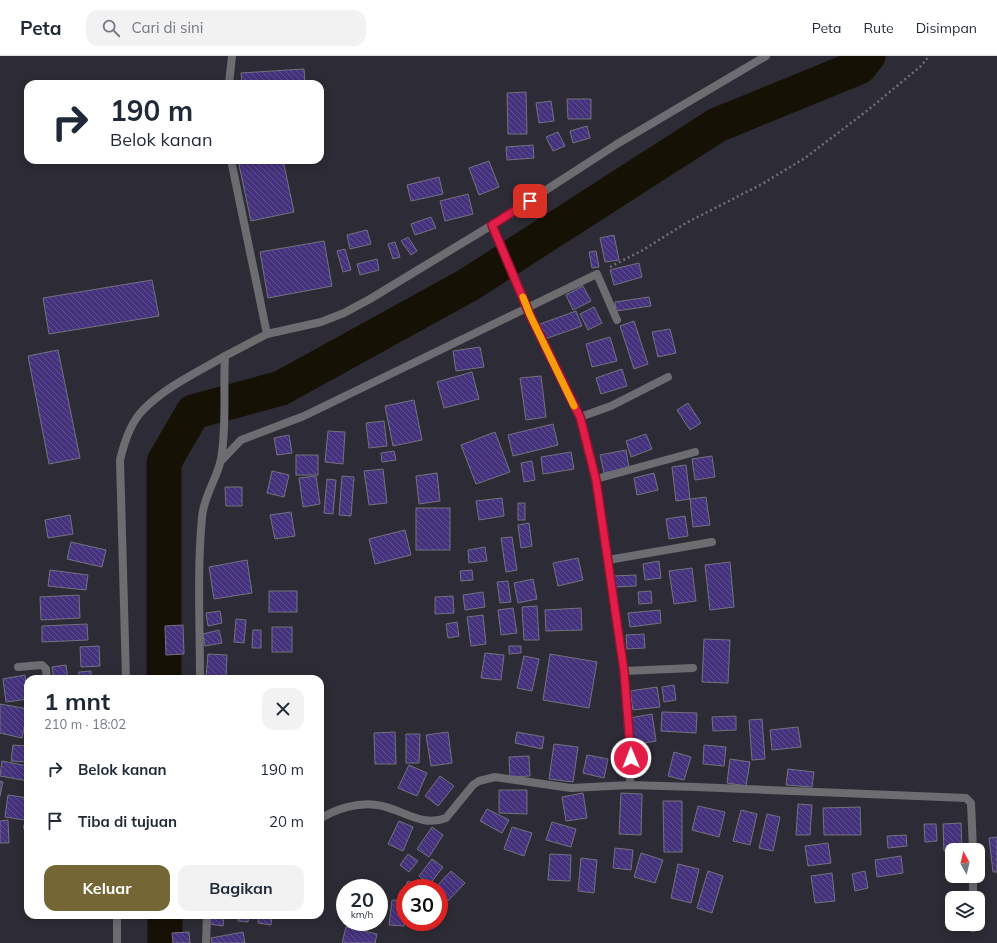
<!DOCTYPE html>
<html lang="id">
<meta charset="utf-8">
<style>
body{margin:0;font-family:Mulish,sans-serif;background:#f2f2f3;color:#1f2937;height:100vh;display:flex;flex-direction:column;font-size:15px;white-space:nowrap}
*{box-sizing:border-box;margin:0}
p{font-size:13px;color:#747a83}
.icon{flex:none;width:22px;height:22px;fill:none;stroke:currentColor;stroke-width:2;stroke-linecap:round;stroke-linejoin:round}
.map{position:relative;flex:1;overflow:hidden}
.details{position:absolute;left:24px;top:619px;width:300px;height:244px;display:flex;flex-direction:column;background:#fff;border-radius:12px;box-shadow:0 2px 10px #0003}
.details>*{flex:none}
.banner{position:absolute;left:24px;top:24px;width:300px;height:84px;border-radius:12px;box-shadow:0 2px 10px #0003;background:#fff;color:#1f2937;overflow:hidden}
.needle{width:26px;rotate:352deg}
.controls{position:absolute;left:945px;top:787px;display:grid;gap:8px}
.controls a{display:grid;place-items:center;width:40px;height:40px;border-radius:8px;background:#fff;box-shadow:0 2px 10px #0003;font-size:20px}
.speed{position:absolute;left:336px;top:823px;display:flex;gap:8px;font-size:20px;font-weight:700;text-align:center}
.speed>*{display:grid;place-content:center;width:52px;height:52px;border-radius:50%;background:#fff;box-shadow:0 2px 10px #0003;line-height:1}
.speed small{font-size:10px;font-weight:400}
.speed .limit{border:6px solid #d22;background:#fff;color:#111}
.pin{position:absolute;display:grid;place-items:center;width:34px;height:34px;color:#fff;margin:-17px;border-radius:8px;box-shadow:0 2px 6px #0006}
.me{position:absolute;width:44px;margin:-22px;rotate:359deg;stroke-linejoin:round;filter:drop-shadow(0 0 3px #0008)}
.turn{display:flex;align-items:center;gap:14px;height:84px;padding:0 20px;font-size:18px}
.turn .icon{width:52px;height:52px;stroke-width:2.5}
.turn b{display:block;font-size:28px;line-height:34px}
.round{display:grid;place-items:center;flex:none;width:42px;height:42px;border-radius:12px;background:#f2f2f3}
.head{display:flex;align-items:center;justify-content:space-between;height:68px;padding:0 20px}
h1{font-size:24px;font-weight:700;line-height:30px}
.primary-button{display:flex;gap:8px;margin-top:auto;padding:8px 20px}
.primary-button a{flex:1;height:46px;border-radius:12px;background:#746735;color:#fff;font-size:16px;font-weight:700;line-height:46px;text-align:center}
.primary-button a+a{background:#f2f2f3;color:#1f2937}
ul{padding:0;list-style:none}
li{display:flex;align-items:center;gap:12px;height:52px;padding:0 20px}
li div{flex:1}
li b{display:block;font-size:15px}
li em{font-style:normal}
header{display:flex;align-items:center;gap:24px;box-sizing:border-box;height:56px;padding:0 20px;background:#fff;border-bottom:1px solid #e0e1e3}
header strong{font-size:19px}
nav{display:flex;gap:22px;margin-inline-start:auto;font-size:14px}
.search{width:280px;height:36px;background:#f2f2f3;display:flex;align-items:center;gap:10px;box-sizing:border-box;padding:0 14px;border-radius:12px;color:#747a83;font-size:15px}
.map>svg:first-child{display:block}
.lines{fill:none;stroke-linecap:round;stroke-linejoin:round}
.river{stroke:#161105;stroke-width:35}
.building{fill:url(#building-back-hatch);stroke:#73727d}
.path{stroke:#706f77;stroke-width:2.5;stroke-dasharray:2 3;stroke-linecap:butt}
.minor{stroke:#6d6c71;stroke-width:8}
.route-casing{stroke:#92132f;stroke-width:10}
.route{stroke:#e11d48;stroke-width:7}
.slow{stroke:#f59e0b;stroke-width:7}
</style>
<header>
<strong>Peta</strong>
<div class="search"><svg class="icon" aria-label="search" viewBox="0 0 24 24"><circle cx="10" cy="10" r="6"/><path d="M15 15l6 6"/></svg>Cari di sini</div>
<nav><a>Peta</a><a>Rute</a><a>Disimpan</a></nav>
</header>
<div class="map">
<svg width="997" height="887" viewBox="0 0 997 887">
<defs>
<pattern id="building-back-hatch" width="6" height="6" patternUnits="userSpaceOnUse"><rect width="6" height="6" fill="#44327d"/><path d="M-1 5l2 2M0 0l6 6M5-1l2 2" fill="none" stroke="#5f4f8f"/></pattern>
</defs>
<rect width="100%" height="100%" fill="#2d2c36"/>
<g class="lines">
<!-- river -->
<g class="river">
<path d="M164 623V406L193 356 281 332 468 229 717 69 859 11 868 0"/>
<path d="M165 859V887"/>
</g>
</g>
<!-- building -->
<g class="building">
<path d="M304 13 305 28H242L241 17Z"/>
<path d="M526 36 527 78H508L507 37Z"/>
<path d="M567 43H591V63H568Z"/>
<path d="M551 45 554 65 539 67 536 47Z"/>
<path d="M587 70 590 82 573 87 570 75Z"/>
<path d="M558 76 565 90 553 95 546 81Z"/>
<path d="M533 89 534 102 507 104 506 91Z"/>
<path d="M238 104H283L294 156 251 165Z"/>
<path d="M489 105 499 131 479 139 469 112Z"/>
<path d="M439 121 443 138 411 145 407 129Z"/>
<path d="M468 138 473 158 445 165 440 145Z"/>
<path d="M431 161 436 172 415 179 411 168Z"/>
<path d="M367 174 371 188 350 193 347 179Z"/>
<path d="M614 179 619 204 605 206 600 182Z"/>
<path d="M408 181 417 195 411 199 401 185Z"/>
<path d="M324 185 332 230 268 242 260 196Z"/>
<path d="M395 186 400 201 393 203 388 188Z"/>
<path d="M345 193 351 214 343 216 337 195Z"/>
<path d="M596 195 599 211 592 212 589 196Z"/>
<path d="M377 203 379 214 360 219 357 208Z"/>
<path d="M639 207 642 221 614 229 610 214Z"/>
<path d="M152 224 159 260 49 278 43 242Z"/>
<path d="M583 230 591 245 573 254 566 239Z"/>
<path d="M649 241 651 250 616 255 615 246Z"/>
<path d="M594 251 602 267 588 274 580 258Z"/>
<path d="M576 255 582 270 545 283 540 268Z"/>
<path d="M634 265 648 308 634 313 620 270Z"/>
<path d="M670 273 676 297 658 301 652 276Z"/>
<path d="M610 281 617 305 592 311 586 288Z"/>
<path d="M480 291 484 311 456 315 453 295Z"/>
<path d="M58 294 80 402 49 408 28 300Z"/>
<path d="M622 313 627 330 601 338 596 322Z"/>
<path d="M472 316 479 343 444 352 437 326Z"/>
<path d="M541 320 546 361 526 364 520 322Z"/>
<path d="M414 344 422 384 393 390 385 350Z"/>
<path d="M688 347 701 367 690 374 677 354Z"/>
<path d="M384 365 387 390 369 392 366 367Z"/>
<path d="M553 368 558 389 513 400 508 379Z"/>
<path d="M328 375 345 376 343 408 325 406Z"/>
<path d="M495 376 510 416 476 428 461 389Z"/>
<path d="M646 378 652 393 631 401 626 385Z"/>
<path d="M289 379 292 397 277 399 274 382Z"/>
<path d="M626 394 629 412 604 417 600 399Z"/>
<path d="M394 395 396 404 382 406 381 397Z"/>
<path d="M571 396 574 413 543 418 541 401Z"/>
<rect x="296" y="399" width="22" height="20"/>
<path d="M712 400 715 421 695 424 692 403Z"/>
<path d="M532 405 535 424 524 426 521 407Z"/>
<path d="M686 409 690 443 676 445 672 411Z"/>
<path d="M383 413 387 447 369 449 364 415Z"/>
<path d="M272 415 289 419 284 441 267 437Z"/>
<path d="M437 417 440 445 419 448 416 420Z"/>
<path d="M654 417 658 434 637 439 634 422Z"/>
<path d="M316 420 320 448 303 451 299 422Z"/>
<path d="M342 420 354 421 351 460 339 459Z"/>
<path d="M327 423 336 424 333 458 324 457Z"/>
<path d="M225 431H242V450H226Z"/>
<path d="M706 441 710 469 693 471 690 443Z"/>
<path d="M502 442 504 460 479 464 476 445Z"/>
<rect x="518" y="447" width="7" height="17"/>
<rect x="416" y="452" width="34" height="42"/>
<path d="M291 456 295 480 275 483 270 459Z"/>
<path d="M70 459 73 478 48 482 45 464Z"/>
<path d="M685 460 688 480 669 483 666 463Z"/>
<path d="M529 467 532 490 521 492 518 469Z"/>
<path d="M405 474 411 499 375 508 369 483Z"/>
<path d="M512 481 517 514 506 516 501 482Z"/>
<path d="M71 486 106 494 102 511 67 503Z"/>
<path d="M485 491 487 505 469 507 468 494Z"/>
<path d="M578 502 583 524 558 530 553 507Z"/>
<path d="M247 504 252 537 214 543 209 511Z"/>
<path d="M659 505 661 522 645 524 643 508Z"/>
<path d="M730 506 734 551 710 554 705 509Z"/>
<path d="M692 512 696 545 674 548 669 515Z"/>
<path d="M50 514 88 519 86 534 48 530Z"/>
<path d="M472 514 473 524 461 525 460 515Z"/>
<path d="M636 519V530L613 531V520Z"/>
<path d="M533 523 537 543 518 547 514 527Z"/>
<path d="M508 525 511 546 500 547 497 526Z"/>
<rect x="269" y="535" width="28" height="21"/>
<path d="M651 535 652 547 639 548 638 536Z"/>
<path d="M483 536 485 551 465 554 463 539Z"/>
<path d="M79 539 80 562 41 564 40 541Z"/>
<path d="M453 540 454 557 435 558V541Z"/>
<path d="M537 550 539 584H524L522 551Z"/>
<path d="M513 552 517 577 501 579 498 554Z"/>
<path d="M581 552 582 574 546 575 545 554Z"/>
<path d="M660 554 661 567 630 571 628 557Z"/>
<path d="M220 555 222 567 208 570 206 557Z"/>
<path d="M483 559 486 588 471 590 467 561Z"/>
<path d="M236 563 246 564 244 587 234 586Z"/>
<path d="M457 566 459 580 448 582 446 568Z"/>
<path d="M87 568 88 584 42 586V570Z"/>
<path d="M183 569 184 598 166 599 165 570Z"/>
<rect x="272" y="571" width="20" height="25"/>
<path d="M219 574 222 587 205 590 203 578Z"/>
<path d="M253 574H261V592H252Z"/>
<path d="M644 578 645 592 627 593 626 579Z"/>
<path d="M704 583 730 584 728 627 702 626Z"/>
<path d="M99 590 100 610 81 611 80 591Z"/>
<path d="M509 590H521V597L509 598Z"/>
<path d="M485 597 504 599 501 624 481 622Z"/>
<path d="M208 598 227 599 226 623 206 622Z"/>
<path d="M550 598 597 606 589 652 543 644Z"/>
<path d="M524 600 539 603 532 635 517 632Z"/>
<path d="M66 609 68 623H54L52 611Z"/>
<path d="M91 615V623H79V616Z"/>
<path d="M25 619 28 643 6 646 3 623Z"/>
<path d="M674 629 676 644 664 646 662 631Z"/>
<path d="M657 631 660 651 633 654 630 635Z"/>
<path d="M0 648 28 653 22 682 0 677Z"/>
<path d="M662 656 697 657 696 677 661 675Z"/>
<path d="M652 658 656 685 634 689 630 662Z"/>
<path d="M736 660V674L713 675 712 661Z"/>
<path d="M762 663 765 703 752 704 749 664Z"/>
<path d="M798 671 801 691 772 694 770 674Z"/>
<path d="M395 676 396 708H375L374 677Z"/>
<path d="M448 676 452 707 431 710 426 679Z"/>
<path d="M517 676 544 681 542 693 515 687Z"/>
<path d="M406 678H420L419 707H406Z"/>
<path d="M554 688 578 691 573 726 549 723Z"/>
<path d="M13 689 28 690V706L11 705Z"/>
<path d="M704 689 726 691 724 710 703 708Z"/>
<path d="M674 696 691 701 684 724 668 720Z"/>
<path d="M587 699 608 703 604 722 583 717Z"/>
<path d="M529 700 530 720 510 721 509 701Z"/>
<path d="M730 703 750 706 746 730 727 727Z"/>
<path d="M2 705 28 710V725L0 720Z"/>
<path d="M409 709 427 717 417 740 398 732Z"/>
<path d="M788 713 814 716 812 731 786 729Z"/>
<path d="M440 720 454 730 438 750 425 740Z"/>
<path d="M0 725 3 726 0 740Z"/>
<path d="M499 734H527V758L499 757Z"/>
<path d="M583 737 587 762 566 765 562 741Z"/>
<path d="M621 737 642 738 641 779 619 778Z"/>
<path d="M8 739 28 742 25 764 5 761Z"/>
<path d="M663 745H682V796H664Z"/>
<path d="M798 748 812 749 810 779H796Z"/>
<path d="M698 750 725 756 719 781 692 774Z"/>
<path d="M860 751 861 779H824L823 752Z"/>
<path d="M487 753 509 764 502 777 480 765Z"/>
<path d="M741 754 757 758 750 789 733 785Z"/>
<path d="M767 758 780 761 773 795 759 792Z"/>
<path d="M8 764 9 787H0V765Z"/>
<path d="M399 765 413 771 403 795 388 788Z"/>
<path d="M552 766 576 773 571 791 546 784Z"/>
<path d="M961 767 962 794 944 795 943 768Z"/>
<path d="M924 768H936L937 785 925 786Z"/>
<path d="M432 771 443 779 429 801 417 793Z"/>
<path d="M512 771 532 777 524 800 504 793Z"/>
<path d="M906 779 907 790 888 792 887 780Z"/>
<path d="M997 781V816H993L989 782Z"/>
<path d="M828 787 831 807 808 810 805 790Z"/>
<path d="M615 792 633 794 631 814 613 812Z"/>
<path d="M641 797 663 804 655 827 634 821Z"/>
<path d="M408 798 418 805 409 816 400 809Z"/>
<path d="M550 798 571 799 570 825 548 824Z"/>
<path d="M901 800 903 817 877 821 875 804Z"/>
<path d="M581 802 597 804 594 837 578 835Z"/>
<path d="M432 803 443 811 430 828 419 820Z"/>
<path d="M678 808 699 813 691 847 671 842Z"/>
<path d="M451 815 465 827 443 850 439 846V832H435Z"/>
<path d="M708 815 723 820 712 857 697 852Z"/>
<path d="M865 815 868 832 855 835 852 818Z"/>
<path d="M832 817 835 845 815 847 811 820Z"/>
<path d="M408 825 422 832H405V835L403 834Z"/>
<path d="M392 844 405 845 404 870 389 869Z"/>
<path d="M210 859H224L223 870 209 868Z"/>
<path d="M239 859H249L248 866 238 865Z"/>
<path d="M259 859H272L271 869 258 867Z"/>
<path d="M346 871 377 878 375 887H342Z"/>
<path d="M189 876 190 887H173L172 877Z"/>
<path d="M243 876 245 887H212L211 882Z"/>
</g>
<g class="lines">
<!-- path -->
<path class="path" d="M610 211 643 194 686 167 762 128 805 102 868 54 921 10 929 0"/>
<!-- minor -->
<g class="minor">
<path d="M229 28 232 0"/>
<path d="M231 104 267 278 321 266 344 257 370 243 492 169 617 88 766 0"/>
<path d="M492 169 530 259 580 361 596 423 624 615 631 689 630 729"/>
<path d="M580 361 611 350 668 321"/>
<path d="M221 405 241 384 304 360 597 218 617 264"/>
<path d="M596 423 695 396"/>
<path d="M608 504 712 486"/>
<path d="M18 611 42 609 46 613 47 623"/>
<path d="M624 615 693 612"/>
<path d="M126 623 120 404C124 387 130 367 143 354 165 331 198 316 225 300"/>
<path d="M200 623C200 569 197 515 202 461 204 439 217 423 221 403 227 370 223 334 225 300L267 278"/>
<path d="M320 763C335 753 358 746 377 749 401 752 421 772 446 762L473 729 479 725 495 721 571 732 630 729 695 731 966 742 971 747 973 794"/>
<path d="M27 771H28"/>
<path d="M973 842V820"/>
<path d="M117 859V887"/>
<path d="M973 872V868"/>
<path d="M206 887 207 859"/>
</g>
</g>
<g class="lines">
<defs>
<path id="route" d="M530 145 492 169 530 259 580 361 596 424 624 615 631 702"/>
</defs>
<!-- route casing -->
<use href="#route" class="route-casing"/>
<!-- route -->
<use href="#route" class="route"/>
<!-- slow -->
<path class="slow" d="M523 241 530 259 574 350"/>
</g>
</svg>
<div class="controls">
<a><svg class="needle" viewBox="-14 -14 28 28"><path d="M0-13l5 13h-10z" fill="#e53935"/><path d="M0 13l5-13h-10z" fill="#747a83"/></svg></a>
<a><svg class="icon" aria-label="layers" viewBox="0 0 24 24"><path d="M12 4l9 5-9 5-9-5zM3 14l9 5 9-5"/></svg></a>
</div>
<div class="speed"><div>20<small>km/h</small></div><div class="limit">30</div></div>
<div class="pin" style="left:530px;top:145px;background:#d93025"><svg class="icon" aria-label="arrive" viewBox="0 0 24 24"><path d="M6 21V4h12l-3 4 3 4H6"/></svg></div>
<svg class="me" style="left:631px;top:702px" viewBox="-20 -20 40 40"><circle r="17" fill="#e11d48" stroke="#fff" stroke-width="3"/><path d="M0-11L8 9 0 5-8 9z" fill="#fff"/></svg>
<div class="banner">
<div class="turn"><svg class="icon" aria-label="right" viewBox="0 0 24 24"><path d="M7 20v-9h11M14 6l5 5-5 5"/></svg><div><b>190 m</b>Belok kanan</div></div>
</div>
<section class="details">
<div class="head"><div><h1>1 mnt</h1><p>210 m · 18:02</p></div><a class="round"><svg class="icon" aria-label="close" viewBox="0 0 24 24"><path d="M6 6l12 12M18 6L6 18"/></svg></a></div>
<ul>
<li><svg class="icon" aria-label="right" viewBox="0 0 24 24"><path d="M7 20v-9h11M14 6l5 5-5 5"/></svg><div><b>Belok kanan</b></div><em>190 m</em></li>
<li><svg class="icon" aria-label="arrive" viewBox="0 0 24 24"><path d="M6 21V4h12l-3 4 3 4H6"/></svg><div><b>Tiba di tujuan</b></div><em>20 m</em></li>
</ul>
<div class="primary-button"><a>Keluar</a><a>Bagikan</a></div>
</section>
</div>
